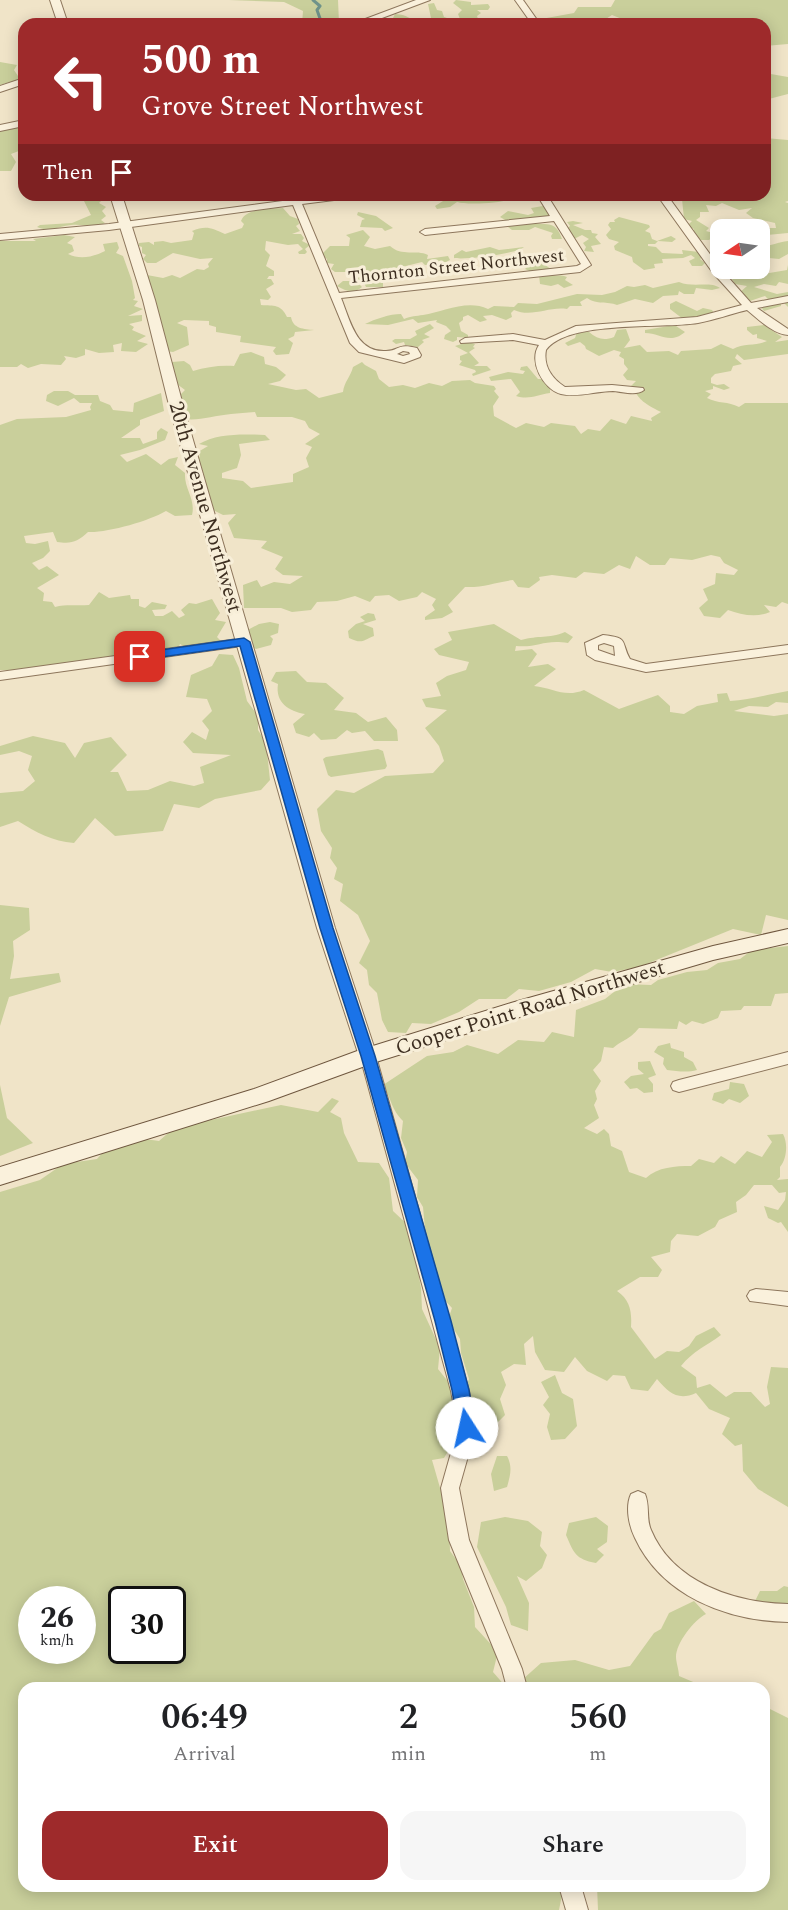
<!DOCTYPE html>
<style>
body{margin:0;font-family:Spectral,serif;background:#f6f6f6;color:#202124;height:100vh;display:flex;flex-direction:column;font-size:22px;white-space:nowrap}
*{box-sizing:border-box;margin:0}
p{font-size:20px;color:#757577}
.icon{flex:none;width:33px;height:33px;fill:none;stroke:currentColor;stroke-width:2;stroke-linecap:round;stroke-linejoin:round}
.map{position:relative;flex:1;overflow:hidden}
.panel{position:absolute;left:18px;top:1682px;width:752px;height:210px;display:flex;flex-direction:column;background:#fff;border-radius:18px;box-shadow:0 3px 15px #0003}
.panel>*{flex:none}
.hud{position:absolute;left:18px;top:18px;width:753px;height:183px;border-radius:18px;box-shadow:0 3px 15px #0003;background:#9e2a2b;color:#fff;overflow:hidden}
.needle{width:39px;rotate:257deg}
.buttons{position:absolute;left:710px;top:219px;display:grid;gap:12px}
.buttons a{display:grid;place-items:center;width:60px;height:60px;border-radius:12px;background:#fff;box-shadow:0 3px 15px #0003;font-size:30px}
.speed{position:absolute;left:18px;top:1586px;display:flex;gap:12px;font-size:30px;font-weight:700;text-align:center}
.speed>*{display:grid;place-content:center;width:78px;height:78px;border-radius:50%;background:#fff;box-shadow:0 3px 15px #0003;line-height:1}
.speed small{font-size:15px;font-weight:400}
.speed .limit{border:3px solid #111;border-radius:9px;background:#fff;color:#111}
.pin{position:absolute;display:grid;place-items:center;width:51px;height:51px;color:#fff;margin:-26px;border-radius:12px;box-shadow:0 3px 9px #0006}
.me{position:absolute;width:66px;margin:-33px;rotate:350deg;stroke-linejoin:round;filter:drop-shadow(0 0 4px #0008)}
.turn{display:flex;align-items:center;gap:21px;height:126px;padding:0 24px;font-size:27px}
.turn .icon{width:78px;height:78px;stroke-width:2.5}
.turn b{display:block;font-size:42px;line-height:51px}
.then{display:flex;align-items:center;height:57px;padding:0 24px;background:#0003;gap:12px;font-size:22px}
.eta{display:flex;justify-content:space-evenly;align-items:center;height:102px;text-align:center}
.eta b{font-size:36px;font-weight:600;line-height:42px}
.button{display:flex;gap:12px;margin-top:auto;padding:12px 24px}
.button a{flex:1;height:69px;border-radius:18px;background:#9e2a2b;color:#fff;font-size:24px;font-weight:600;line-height:69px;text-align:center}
.button a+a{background:#f6f6f6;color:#202124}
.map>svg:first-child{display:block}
.green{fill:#c9cf9b;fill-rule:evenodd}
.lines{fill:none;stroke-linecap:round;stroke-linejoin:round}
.stream{stroke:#6f938a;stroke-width:3}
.minor-casing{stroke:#8d765c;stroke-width:2}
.tertiary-casing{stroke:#8d765c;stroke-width:2}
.secondary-casing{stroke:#6f573f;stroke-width:2}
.minor{fill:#faf1dc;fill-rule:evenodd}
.tertiary{fill:#faf1dc;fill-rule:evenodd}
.secondary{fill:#faf1dc;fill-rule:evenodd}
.route{fill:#1a73e8;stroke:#114b97;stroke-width:1.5}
.labels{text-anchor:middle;stroke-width:6;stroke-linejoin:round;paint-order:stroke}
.far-street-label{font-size:18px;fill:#3d2e20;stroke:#f7eed8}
.street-label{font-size:21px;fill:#3d2e20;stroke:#f7eed8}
</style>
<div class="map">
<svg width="788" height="1910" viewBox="0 0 788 1910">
<rect width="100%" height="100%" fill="#f0e4c8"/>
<!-- green -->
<g class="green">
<path d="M229 0H338L339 23 302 24 303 11 284 2Z"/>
<path d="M456 0 471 2V5L488 4 490 7 488 10H477L481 13 477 16 478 19 487 18 489 21 486 24H414L393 18 395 14C414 15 408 25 431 18L428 4 434 3 437 10 442 11 444 17 453 20 460 19 458 14 462 10 453 3Z"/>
<path d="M615 0H788V44L765 46V24H625L622 19 612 15 598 24 562 20 560 24 546 23 541 19 574 13 578 7H611Z"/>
<path d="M0 62 17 65 14 70 20 79 0 85Z"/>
<path d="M765 73 788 77V94L765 100Z"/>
<path d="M24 127V149L11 154 16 162 11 171H0V130Z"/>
<path d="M765 138 788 140V201L785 202 788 203V233L767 235 763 232 768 228H776L775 223 753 218 746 213 752 208 739 210 722 203 716 206 706 205 709 212H700V217L696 220 709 228 706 231 717 234 709 240H701L692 233 694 229 687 226 692 221 684 219 682 199 673 195H765Z"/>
<path d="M84 195H101L103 199 99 203 106 207 102 211 106 216 101 220 105 223C93 230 83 223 71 225 58 226 50 233 37 227L40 225 72 223 91 215 84 201 87 196Z"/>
<path d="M486 195H507L497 198 507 200C501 203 466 205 457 202L450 207 437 209 435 206 443 201C459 202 471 196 487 197Z"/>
<path d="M543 206 548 208 546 210 551 212 553 217 528 222C546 227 555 218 562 239H552L551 236 553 233 535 227 529 230H512L508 227 512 224 500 217 508 211 528 215 534 213 531 208Z"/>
<path d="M283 208 290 216 298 219 299 224 296 226 300 231 292 234H301L304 238 302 241 310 245 305 249 307 252 305 254H299L298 252 303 249 298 244 288 245 266 241 265 250 270 255 266 266 274 271V276H269L267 279H271L274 284 266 289 271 297 268 300 260 299 261 305C274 306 281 304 287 317H291C293 329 304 329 314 330L295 332 294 336 288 339 293 343 289 354 276 355 273 351 276 347 240 342 241 336 216 332V327L209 325V321L184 320 177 323 187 327 189 345 173 352 158 350 157 308 153 305 139 281 147 275 163 278 172 275 180 278 197 269 204 270 209 267 208 264 213 258 200 259 173 253 156 263H147L143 259 146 255 142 253V247L139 246V243L149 242 154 245V242L163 241 171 243 192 240 194 233 192 231C206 225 212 228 225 234L242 228 244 224 241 221C246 208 269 209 283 208Z"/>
<path d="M358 212 376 216 393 228 385 231 382 228 360 227 362 220 365 219 357 215Z"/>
<path d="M619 217 649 225 650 227 645 231 650 233 652 239 657 241 671 236 676 239 672 242 658 241 655 244H648V246L656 247 662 253 683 254 682 250 699 252 703 256 700 259 705 263 702 266H692L689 261 695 258 691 255 683 258 662 259 663 263 654 264 655 268 644 270 633 262 632 257 615 250 614 246 619 242 609 239 606 235 611 229 608 225 610 222H615L614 220Z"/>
<path d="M573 221 583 223 573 225 585 230H591L592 233 598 234 595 237 601 244 591 246 594 252 584 251 586 247 583 243 589 239 582 235 572 240 563 232 570 226 567 222Z"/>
<path d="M363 230 370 237 364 246 375 249 390 246C402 257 416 249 428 255L427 259 448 256 450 260 442 264 425 265 422 262 398 268 396 272 384 273 378 276 383 279V287H366L364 283 369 278H363L359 284 362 287C353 294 346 291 337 286L343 281H356L363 272H335L331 269 334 264 327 263V259L321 255 330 246H349L350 238 346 235Z"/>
<path d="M64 235 75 237 67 243 72 245 74 251 68 254C80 260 93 257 105 251L103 244 117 242 119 248 116 253 123 256 132 281 135 298 133 300 138 301 134 306 143 309 128 316 142 315V321L129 324 134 327 132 330 146 336 137 341 148 344 136 352 121 351 122 343 113 345 114 352 99 353 85 349V355L76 358 64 356 66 359 61 365 41 364 28 368 21 364 17 367H0V241H36L33 239Z"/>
<path d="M788 241V254L779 259 759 257V246C770 247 777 242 788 241Z"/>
<path d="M490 247 499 250 524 247C516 254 466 260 454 258V255L462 250 466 252Z"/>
<path d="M539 261 551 269 549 274C555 277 561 274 567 277L565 280 573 285 564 288 558 284 551 286 540 284 539 275 525 269 532 262Z"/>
<path d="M788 265V284L779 282 776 286 764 284 754 287 777 294 788 292V307L784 303H781V306L764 311 761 307 772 303 765 296 750 301 739 293 747 286 735 284 732 279 740 273 757 275 787 270Z"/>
<path d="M679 282C693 288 710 281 720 288L712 290 696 288 694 294H684L679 291 678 295 663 296 653 303 635 299 617 305C607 301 597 305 587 298L580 302 582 306H570L567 309C549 306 532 318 514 310L511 313 512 317 506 320 492 315 483 316 487 320 480 322 468 315 463 317V320L459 323 461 331 468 335V338L457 337V340L453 342 444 339 445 335 451 331 446 326 436 322 437 320 418 323 413 319 388 325 365 324C375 319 390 314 401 314L404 319C411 316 416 316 423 315 443 312 467 299 488 309L494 306 514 307 518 303 537 304 577 294 602 295 615 292 627 286 634 287 645 285 653 288Z"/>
<path d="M676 301 697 311 703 308 712 310 714 313 711 317 701 316 695 320 683 319 670 309V304Z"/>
<path d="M430 324 434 328 424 334 430 337 422 340 424 342 418 347 405 345 404 342 396 344 392 341 395 339H410L417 335 415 331Z"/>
<path d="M764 325 782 337 775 342 788 340V354L744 360 737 354 735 358 742 364 733 366 731 371 715 374 711 378V383L717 385 724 384 730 388 724 390 713 386V389L705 391 711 394 707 398C718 404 728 401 739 407L745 403H788V604L782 602 776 607 764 605 770 612C757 618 741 615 728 610L720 618 704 616 699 608 708 600 703 589 715 584 716 573 734 575 738 570 724 563 720 557 711 555 692 560 670 558 665 565H650L636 556 630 569 619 565 604 574 584 572 576 578 552 575 539 577 540 580 529 588 518 587 513 580C496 582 482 588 465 587L448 605 453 612 442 618 425 620V617L435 610 432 605 436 599 422 592 417 597 399 601 389 595 375 596 370 602 355 596 337 601 317 602 311 610 292 612 281 608H244L243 585 257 580 261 587 274 582 290 584 303 576 283 575 275 569 283 557 261 548 267 541 234 538 228 523 236 514 223 515 213 510 209 500V493L199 488 193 467 200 456 198 452 208 446 199 444C217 433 245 434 265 435L270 440 239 444 241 455 237 468 222 473V478L243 481 251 488 293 482V474L309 467 306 458 312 447 305 444 320 434 309 428 305 421 292 417H257L255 412C246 413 239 413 231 414 210 416 195 423 175 417L178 397 185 390 173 381 176 376 168 369 172 362 184 361 190 365 193 371C206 367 220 365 234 366L240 354 251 352 264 357 265 364 276 367 286 375 280 381 268 384 296 390 306 389 319 398 343 392C344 382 351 376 353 367L362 362 365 365 376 371 379 379 389 387 403 385 415 388 429 383 442 386 452 381 470 380 475 383 494 386 496 389 494 391 499 397 493 406 494 416 516 428 526 423 544 427 551 423 575 426 581 434 588 429 600 431 611 419 626 424 631 416 652 421 651 418 661 412C644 403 641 402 631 386L636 381 627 380 623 375 628 369 624 364V359L619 356 621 352 614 350 599 356 586 349 585 346 580 342 568 346 565 343 575 338 577 332H589C597 339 604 341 614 337L617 330 626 329 630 340 624 348 640 345 647 352 669 351 678 355 681 351 711 349 721 344 733 349C744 343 757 346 767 341L757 338V334L753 335 747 330V327Z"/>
<path d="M669 326H676L685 332C670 345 660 333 645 333V330Z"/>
<path d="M468 342 475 344 473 347 475 348 469 352 479 363 474 366H487L491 370 473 376 472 374 476 372 475 370 459 365 462 361 460 360V356L468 353 455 346Z"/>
<path d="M527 366 538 379H544L553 385 550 388V393C537 395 529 400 516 396L520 392 511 379 491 381 489 377 508 372 523 374 525 371 520 370 521 367Z"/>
<path d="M54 391H68L75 395H98L100 401 110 405 113 410 133 412 134 403 161 393 164 411 140 420V425L121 438H140L143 444 157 439V432L161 428 168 432 165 440 140 450 120 455 127 462 146 454 161 465 169 459 178 457 175 465 185 473C184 489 196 499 192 515L175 516 166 511C149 521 107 533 88 532 77 542 72 544 57 542L53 532 24 536 26 543 35 544 48 541 50 551 43 558 32 563 39 570 47 566 59 575 37 588 44 593 43 601 52 602 55 607C66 604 77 606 89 605L99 592 109 598 130 595 131 599H139V606L145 608 152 602 167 605 165 609 152 610 155 616H163L172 611 179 618 185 615 181 610 189 603 196 604 212 599 220 613 215 620 226 622 217 637 221 641 187 648 180 644 178 649H133L130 655 116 664 104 660 24 670H0V425L17 419 66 417 91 410 90 407 92 403H80L74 398 58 406 46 401 47 395Z"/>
<path d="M368 613 374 614 376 620 363 624 373 628 374 636C362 641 362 644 349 638L348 631 356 624 365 621 360 617Z"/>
<path d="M270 622 279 624 278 633 270 636 273 639 271 645 256 649 246 643 251 637 242 633 259 624Z"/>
<path d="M494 624 521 640C539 635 548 639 565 632L573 637 568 643C544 639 538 648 516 646L515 651 532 649 537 654 528 667 548 664 556 669 534 686C553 688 565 698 584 690L619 709 658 695 670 706V712L684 714 697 706 718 702 717 694 727 693 730 701C750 700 769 694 788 691V703L776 702 768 707 749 706 734 711 774 716 788 714V920L766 915 761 935 733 929 639 967 612 972 595 969 571 982 539 991 519 989 506 999H479L459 1012 431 1024 412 1023 406 1033 388 1032 382 1020 377 993 369 985 367 970 359 963 370 941 358 915 340 901 343 884 334 879 337 868 330 858 332 848 321 831 317 809 336 790 354 793 385 776 433 773 444 761 439 746 425 728 447 710 426 707 422 699 441 696 436 683 447 676 466 670 469 662 439 655 434 649 452 640 448 632Z"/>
<path d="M219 654 233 655 239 668 247 701 258 716V730L266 743 270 780 261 790 215 799 199 808 174 804 163 831 115 836 95 818 74 843C52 841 37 833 18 821L0 827V793L23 791 35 781 28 770 32 756 19 751 0 755V746L33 736 65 743 75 758 84 743 111 737 127 755 110 772H118L127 791 148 790 170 781 194 786 204 783 200 767 231 755 193 753 183 742 192 732 206 740 209 730 202 721 212 711 207 699 186 697 191 675 212 666Z"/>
<path d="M296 671 307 682 326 683 344 698 334 710 356 713 368 722 386 717 397 730 398 741H374L365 731 352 733 347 730 336 739 321 740 314 733 309 737 296 733 293 724 305 714C289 711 275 703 278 684L271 681 276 672Z"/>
<path d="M378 749 383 751 387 766 385 769 331 777 328 775 323 759 326 757Z"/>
<path d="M0 905 29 908 30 930 13 941 14 956 10 979 59 973 61 982 9 997 0 1026Z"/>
<path d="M788 946V993L775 994 771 1006H744L741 1010 721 1011 718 1018 703 1024 692 1021 686 1025 679 1021 677 1029 639 1028C629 1040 624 1039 613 1048L604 1047 601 1061 593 1070 601 1081 595 1091 597 1099 594 1105 599 1118 584 1128 597 1134 604 1129 609 1134 611 1146 622 1151 629 1172 646 1178C658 1167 675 1166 691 1166L699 1159 714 1163 721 1156 735 1164 747 1151 762 1157 772 1142 767 1135 783 1134C788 1143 787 1159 780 1167V1177L777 1180 788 1179V1232L781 1222 778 1223 768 1218 764 1206 778 1210 785 1200 786 1192 779 1193 772 1185H754L746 1195 736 1202 737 1212 719 1220 715 1227 698 1236 677 1234 671 1241 670 1252 651 1257 662 1270 658 1277H640L617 1291C630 1300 632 1311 631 1327L655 1359 667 1351 679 1352 689 1346 696 1336 714 1327 721 1335C706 1346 693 1351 681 1366L696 1377 697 1388 710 1384 726 1397 734 1392H751L765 1407 770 1404 767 1387 771 1367 788 1368V1507L758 1489 743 1471 742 1444 735 1446 722 1434 730 1418 709 1409 696 1393C678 1401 669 1393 657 1379L648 1391 631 1389 625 1376 613 1375 607 1381 587 1371 575 1357 564 1372 545 1370 535 1352 533 1336 524 1344 526 1365 514 1364 501 1372 506 1385 500 1399 505 1415 496 1424H481L466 1399 461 1428 450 1437 453 1443 444 1458 432 1460 449 1519 450 1551 461 1566 463 1579 474 1607 475 1627 498 1652 493 1672 506 1687 24 1688V1886H561L563 1890 559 1910H0V1192L40 1180 63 1164 97 1159C113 1138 135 1137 159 1141L174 1128 281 1105 318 1112 332 1098 339 1101 330 1112 341 1118 344 1133 358 1162 379 1163 389 1178 393 1211 410 1227 421 1288 422 1309 440 1348 438 1369 450 1384 466 1387 469 1379 461 1353 460 1339 448 1320 452 1308 440 1295V1284L427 1258 429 1242 425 1229 423 1207 417 1197 418 1180 405 1163 407 1152 401 1138 403 1121C391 1109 392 1100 383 1085L427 1056 453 1052 467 1045 498 1054 518 1040 544 1042 552 1032 574 1037 576 1010 605 999 624 984 651 985 658 980 687 972 707 970 718 963 740 959 752 950ZM32 1599H82V1650H32ZM122 1599H172V1650H122Z"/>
<path d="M670 1043 671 1048 684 1052V1057L693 1062 697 1070C687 1073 677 1071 667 1070L663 1064 664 1058 654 1052 658 1046Z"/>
<path d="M650 1061 656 1075 648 1078 653 1084V1092L644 1093 637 1088 630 1089 624 1082 631 1076 644 1074 638 1069V1062Z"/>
<path d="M730 1082 744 1084 749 1096 740 1103 729 1099 723 1104 712 1100 714 1093 729 1089Z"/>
<path d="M0 1085 7 1118 33 1143 0 1156Z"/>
<path d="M555 1375 562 1393 573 1399 577 1426 565 1439 551 1440 547 1427 550 1414 543 1405 549 1397 541 1382Z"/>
<path d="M497 1456H507C513 1467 510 1476 507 1487L494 1491 491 1474Z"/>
<path d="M505 1517 528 1521 542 1532 540 1546 547 1555 542 1568 526 1581 517 1576 529 1603 528 1631 511 1625 506 1607 477 1547 481 1522Z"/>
<path d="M596 1517 608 1526 607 1542 597 1549 604 1555 596 1563C575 1559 574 1553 566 1535L569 1523Z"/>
<path d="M784 1586 788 1587V1621L755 1601 760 1591H777Z"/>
<path d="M694 1601 706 1614C694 1620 676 1643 676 1657 676 1662 679 1670 679 1676L705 1687 528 1688 522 1680 541 1663 575 1660 609 1670 630 1666 654 1633 661 1629 669 1613Z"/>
<path d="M764 1706 788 1718V1910H598L597 1886H764Z"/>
</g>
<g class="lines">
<!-- stream -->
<path class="stream" d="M313 0 320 6 317 10 322 24"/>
<defs>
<g id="minor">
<path d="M515 0H523L540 24H532Z"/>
<path d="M24 78V84L0 92V86Z"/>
<path d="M288 195H298L299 199 329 195H355L350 198 302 204 339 293 577 266 581 264 554 221 425 235 420 232 425 229 550 216 537 195H547L591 265 580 272 341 298C350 320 356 353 386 351 400 351 396 343 417 348L421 355 420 357 404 363 359 352 350 343 293 205 109 230 0 240V234L109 224 290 200ZM403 351 409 352 410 354 403 356 397 354Z"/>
<path d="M657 195H667L720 268 751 303 788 296V302L757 308 788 329V335C773 334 758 319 747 310 731 314 714 320 698 323 661 329 568 320 546 350 543 366 552 379 565 387L612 385 643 388 644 390C637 396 623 392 613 391 597 391 577 398 561 394 543 389 528 361 539 345L513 340 461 343 460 341 465 338 513 334 545 340 576 326 697 317 742 305 713 273Z"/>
<path d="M603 635C630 638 620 641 630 659L646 664 788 645V653L646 672 595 660 587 655 585 643ZM604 643 614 646 615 656 598 650V645Z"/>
<path d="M245 638 249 639 251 642 249 645 0 680V672Z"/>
<path d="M368 1050 374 1052 376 1056 469 1391 476 1428 459 1488 469 1540 522 1669 527 1688H507L502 1669 449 1540 441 1488 458 1428 451 1391 360 1056 362 1052Z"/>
<path d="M788 1052V1064L679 1092 673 1090 671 1086 673 1082 679 1080Z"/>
<path d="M756 1289 788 1292V1306L750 1301 747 1296 750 1291Z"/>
<path d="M638 1491 645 1494C650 1506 646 1519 651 1530 673 1583 736 1603 788 1604V1622C727 1621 662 1596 635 1538 629 1526 625 1507 631 1494Z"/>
<path d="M559 1886H581L588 1910H566Z"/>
</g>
<g id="tertiary">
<path d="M50 0H60L68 24H58Z"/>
<path d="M416 0H430L366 24H352Z"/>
<path d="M24 120V126L0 131V125Z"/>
<path d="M110 195H122L155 300 184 409 335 928 377 1056 375 1061 368 1063 361 1061 359 1056 317 928 170 409 143 300Z"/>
</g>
<path id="secondary" d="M788 929V943L713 960 523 1016 376 1062 269 1101 0 1185V1167L254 1089 360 1050 511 1003 713 946Z"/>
</defs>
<!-- minor casing -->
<use href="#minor" class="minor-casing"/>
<!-- tertiary casing -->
<use href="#tertiary" class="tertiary-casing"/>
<!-- secondary casing -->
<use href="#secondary" class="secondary-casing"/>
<!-- minor -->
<use href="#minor" class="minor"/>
<!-- tertiary -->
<use href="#tertiary" class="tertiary"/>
<!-- secondary -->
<use href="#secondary" class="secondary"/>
</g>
<!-- route -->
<path class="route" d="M244 638 250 642 333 928 375 1056 451 1321 469 1390 475 1428 473 1433 467 1435 461 1433 458 1428 452 1390 435 1321 361 1056 320 928 240 646 140 660 134 657 140 653Z"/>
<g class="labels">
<!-- far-street labels -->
<g class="far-street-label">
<text transform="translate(456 266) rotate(-6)" y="6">Thornton Street Northwest</text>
</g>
<!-- street labels -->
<g class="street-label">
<text transform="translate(206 507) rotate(74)" y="7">20th Avenue Northwest</text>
<text transform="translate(530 1007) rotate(-17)" y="7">Cooper Point Road Northwest</text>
</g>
</g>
</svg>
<div class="buttons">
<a><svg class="needle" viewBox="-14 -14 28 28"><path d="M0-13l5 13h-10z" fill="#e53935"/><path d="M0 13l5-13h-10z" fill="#757577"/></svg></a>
</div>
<div class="speed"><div>26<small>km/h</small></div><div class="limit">30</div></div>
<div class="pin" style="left:140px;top:657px;background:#d93025"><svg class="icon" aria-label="arrive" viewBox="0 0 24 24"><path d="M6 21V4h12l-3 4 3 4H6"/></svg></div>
<svg class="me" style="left:467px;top:1428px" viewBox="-20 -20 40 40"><circle r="19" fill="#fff"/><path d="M0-13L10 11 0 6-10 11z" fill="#1a73e8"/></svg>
<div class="hud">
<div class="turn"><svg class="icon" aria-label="left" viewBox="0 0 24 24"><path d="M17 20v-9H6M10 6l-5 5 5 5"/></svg><div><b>500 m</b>Grove Street Northwest</div></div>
<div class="then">Then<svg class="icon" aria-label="arrive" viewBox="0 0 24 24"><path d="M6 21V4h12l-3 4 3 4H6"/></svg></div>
</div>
<section class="panel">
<div class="eta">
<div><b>06:49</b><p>Arrival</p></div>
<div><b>2</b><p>min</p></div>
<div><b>560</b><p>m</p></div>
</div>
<div class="button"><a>Exit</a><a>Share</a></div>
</section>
</div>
